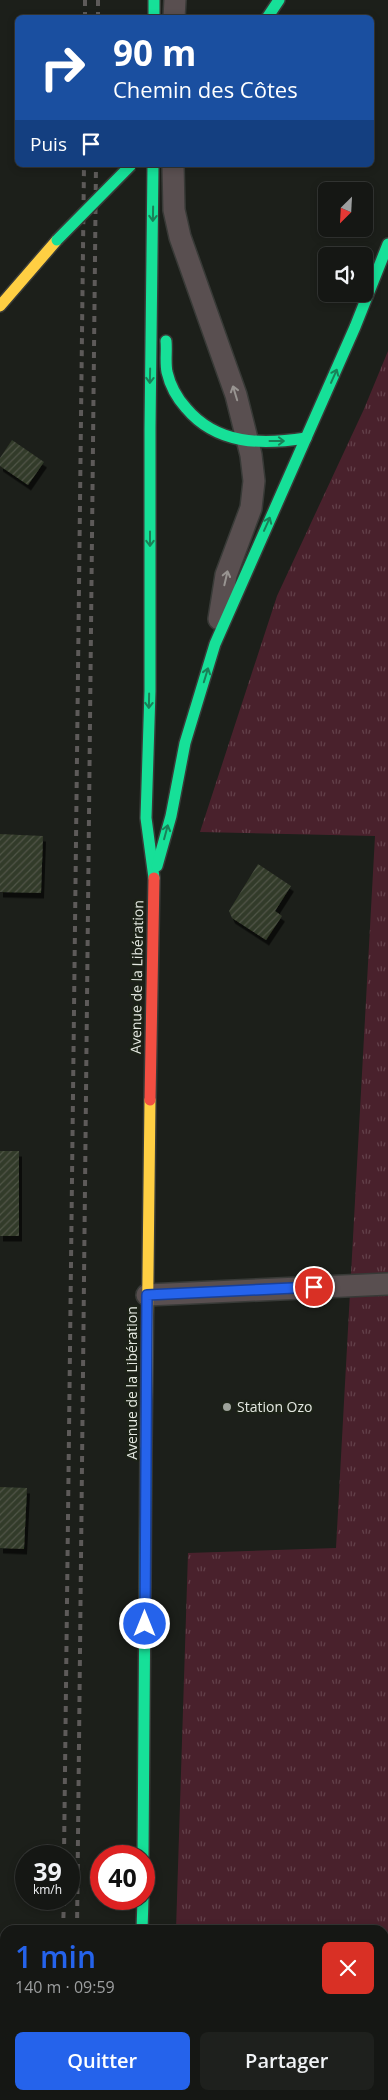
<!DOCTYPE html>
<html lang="fr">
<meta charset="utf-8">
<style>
body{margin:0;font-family:"Open Sans",sans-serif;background:#1e201d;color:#f1f3f6;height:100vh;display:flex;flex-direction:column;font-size:19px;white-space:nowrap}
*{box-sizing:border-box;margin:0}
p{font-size:16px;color:#9d9fa0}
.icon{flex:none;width:28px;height:28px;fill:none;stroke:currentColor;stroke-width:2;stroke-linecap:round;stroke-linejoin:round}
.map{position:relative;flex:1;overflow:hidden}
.drawer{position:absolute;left:0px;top:1925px;width:389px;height:175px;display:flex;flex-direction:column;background:#151714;border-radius:15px 15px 0 0;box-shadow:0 2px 8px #0003,0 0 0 1px #343634}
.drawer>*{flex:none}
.top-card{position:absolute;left:15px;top:15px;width:359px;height:152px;border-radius:8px;box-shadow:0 2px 8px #0003,0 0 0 1px #343634;background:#1a4fa0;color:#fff;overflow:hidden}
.needle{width:32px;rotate:204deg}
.buttons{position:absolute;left:318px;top:182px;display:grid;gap:10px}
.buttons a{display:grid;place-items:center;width:55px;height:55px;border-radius:8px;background:#151714;box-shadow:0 2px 8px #0003,0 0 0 1px #343634;font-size:25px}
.speed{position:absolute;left:15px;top:1845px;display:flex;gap:10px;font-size:25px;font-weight:700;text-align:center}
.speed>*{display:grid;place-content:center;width:65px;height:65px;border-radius:50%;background:#151714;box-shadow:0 2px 8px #0003,0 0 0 1px #343634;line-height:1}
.speed small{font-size:12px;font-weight:400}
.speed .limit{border:8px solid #d22;background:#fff;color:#111}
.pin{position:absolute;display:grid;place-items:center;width:42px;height:42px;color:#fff;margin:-21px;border:2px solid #fff;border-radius:50%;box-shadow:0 1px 5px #0007}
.me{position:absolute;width:55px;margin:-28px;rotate:0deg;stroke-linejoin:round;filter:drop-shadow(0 0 4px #0008)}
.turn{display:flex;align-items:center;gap:18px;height:105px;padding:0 15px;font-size:22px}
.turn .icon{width:65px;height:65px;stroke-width:2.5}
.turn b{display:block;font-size:35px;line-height:42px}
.then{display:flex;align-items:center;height:48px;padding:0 15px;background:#0003;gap:10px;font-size:19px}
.round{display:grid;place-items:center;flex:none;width:52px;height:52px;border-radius:8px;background:#1e201d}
.overview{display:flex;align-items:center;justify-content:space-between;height:85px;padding:0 15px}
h1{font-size:30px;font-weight:600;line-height:38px;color:#2563eb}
.primary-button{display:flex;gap:10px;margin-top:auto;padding:10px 15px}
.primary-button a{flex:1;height:58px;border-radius:8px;background:#2563eb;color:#fff;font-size:20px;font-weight:600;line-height:58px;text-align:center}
.primary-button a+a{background:#1e201d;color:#f1f3f6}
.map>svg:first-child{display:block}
.grass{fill:url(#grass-tufts)}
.building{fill:url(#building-hatch);filter:url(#shadow)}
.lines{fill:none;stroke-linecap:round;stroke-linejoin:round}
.street-casing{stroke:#383a37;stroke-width:24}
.fast-casing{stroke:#383a37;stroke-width:14}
.slow-casing{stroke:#383a37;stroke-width:14}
.jam-casing{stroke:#383a37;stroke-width:14}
.street{stroke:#594f50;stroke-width:21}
.fast{stroke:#16e098;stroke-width:11}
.slow{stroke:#ffcf43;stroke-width:11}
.jam{stroke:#f24e42;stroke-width:11}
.rail{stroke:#5d5a59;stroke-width:4;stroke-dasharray:6 6;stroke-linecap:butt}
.fast-bridge-casing{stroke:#383a37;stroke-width:14;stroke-linecap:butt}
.fast-bridge{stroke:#16e098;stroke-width:11}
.oneway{stroke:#198158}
.oneway2{stroke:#989491}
.route-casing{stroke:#184099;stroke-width:12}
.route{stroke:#2563eb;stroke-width:9}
.poi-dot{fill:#9ea29b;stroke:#1c2217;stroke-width:2}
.labels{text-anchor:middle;stroke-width:4.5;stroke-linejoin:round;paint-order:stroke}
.street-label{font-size:14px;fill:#e4e8e1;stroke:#1c2217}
.poi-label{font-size:14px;fill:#e4e8e1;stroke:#1c2217;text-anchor:start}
</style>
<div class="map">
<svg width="388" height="2100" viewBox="0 0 388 2100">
<defs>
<pattern id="grass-tufts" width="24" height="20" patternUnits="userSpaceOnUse" patternTransform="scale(1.25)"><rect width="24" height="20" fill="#49212c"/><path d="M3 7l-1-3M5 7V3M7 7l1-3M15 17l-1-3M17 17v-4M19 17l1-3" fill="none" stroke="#63414a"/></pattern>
<pattern id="building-hatch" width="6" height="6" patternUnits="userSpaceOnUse" patternTransform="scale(1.25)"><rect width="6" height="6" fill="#323a29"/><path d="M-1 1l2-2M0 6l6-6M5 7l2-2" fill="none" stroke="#505648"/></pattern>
<filter id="shadow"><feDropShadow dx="3" dy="5.5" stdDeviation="0" flood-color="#0009"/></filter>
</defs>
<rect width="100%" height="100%" fill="#1c1f1a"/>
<!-- grass -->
<path class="grass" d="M388 351V2100H171V2095H384V1930H176L188 1553 336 1548 375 836 200 832 277 596 364 409Z"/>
<!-- building -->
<g class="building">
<path d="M12 440 44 462 28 485 0 466V458Z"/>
<path d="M0 834 43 836 41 893 0 892Z"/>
<path d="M258 864 291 886 275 911 282 916 266 940 232 918 229 911Z"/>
<rect x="0" y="1151" width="19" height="85"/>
<path d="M0 1487 27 1488 24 1549 0 1548Z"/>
</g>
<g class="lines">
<defs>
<g id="street">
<path d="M174 18 175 0"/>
<path d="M173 165 174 210 180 237 236 395 251 455 254 481 251 508 226 575 219 619"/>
<path d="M147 1295 388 1284"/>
</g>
<g id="fast">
<path d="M154 0V18"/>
<path d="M267 18 279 0"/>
<path d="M153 165 150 429V691L146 818 154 878"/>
<path d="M166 341C167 351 165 362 167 372 170 385 177 398 186 408 217 445 262 445 306 438"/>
<path d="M157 866 171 816 185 743 215 644 355 327 388 244"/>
<path d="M143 1856 146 1446"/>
<path d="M142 1930 143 1899"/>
</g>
<g id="slow">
<path d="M0 306 57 240"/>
<path d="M146 1446 150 1100"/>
</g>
<g id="jam">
<path d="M150 1100 154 878"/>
<path d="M141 2095V2100"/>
</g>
</defs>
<!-- street casing -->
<use href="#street" class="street-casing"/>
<!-- fast casing -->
<use href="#fast" class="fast-casing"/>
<!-- slow casing -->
<use href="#slow" class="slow-casing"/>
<!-- jam casing -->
<use href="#jam" class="jam-casing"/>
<!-- street -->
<use href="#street" class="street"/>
<!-- fast -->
<use href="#fast" class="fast"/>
<!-- slow -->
<use href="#slow" class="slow"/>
<!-- jam -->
<use href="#jam" class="jam"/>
<!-- rail -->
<g class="rail">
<path d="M85 18V0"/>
<path d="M98 18V0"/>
<path d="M64 1856 84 165"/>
<path d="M63 1930 64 1899"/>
<path d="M77 1930 96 165"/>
<path d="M61 2100V2095"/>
<path d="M75 2100V2095"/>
</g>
<defs>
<path id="fast-bridge" d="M57 240 131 165"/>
</defs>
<!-- fast-bridge casing -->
<use href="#fast-bridge" class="fast-bridge-casing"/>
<!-- fast-bridge -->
<use href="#fast-bridge" class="fast-bridge"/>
</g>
<!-- one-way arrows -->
<defs><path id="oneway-shaft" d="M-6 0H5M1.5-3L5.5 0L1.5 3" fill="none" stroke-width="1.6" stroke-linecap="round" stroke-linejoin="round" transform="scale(1.25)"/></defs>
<g class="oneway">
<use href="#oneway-shaft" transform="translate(153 214) rotate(91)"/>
<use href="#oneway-shaft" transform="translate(150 376) rotate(91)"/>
<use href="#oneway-shaft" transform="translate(334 376) rotate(-66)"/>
<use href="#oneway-shaft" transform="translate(277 441)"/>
<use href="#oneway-shaft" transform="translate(267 524) rotate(-66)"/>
<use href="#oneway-shaft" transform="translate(150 539) rotate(90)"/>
<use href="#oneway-shaft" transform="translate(206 675) rotate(-73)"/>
<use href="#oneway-shaft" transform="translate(149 701) rotate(91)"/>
<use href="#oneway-shaft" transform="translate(166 832) rotate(-75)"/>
</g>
<g class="oneway2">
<use href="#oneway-shaft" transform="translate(235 393) rotate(-107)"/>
<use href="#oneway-shaft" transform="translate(226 578) rotate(-77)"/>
</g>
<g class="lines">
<defs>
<path id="route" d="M145 1624 147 1295 314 1287"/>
</defs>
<!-- route casing -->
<use href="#route" class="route-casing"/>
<!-- route -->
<use href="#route" class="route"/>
</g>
<!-- markers -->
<circle class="poi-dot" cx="227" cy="1407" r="5"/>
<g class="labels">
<!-- street labels -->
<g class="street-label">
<text transform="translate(137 977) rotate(-89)" y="5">Avenue de la Libération</text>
<text transform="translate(132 1383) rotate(-90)" y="5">Avenue de la Libération</text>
</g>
<!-- poi labels -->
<g class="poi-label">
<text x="237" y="1412">Station Ozo</text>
</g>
</g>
</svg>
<div class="buttons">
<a><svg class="needle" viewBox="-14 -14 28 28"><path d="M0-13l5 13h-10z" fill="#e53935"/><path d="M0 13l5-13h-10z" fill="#9d9fa0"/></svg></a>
<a><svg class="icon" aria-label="sound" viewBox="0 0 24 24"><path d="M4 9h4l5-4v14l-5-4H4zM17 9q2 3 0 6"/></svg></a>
</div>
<div class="speed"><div>39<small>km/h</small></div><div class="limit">40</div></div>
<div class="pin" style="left:314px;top:1287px;background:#d93025"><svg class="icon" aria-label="arrive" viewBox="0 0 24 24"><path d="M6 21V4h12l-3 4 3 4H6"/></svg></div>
<svg class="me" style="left:145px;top:1624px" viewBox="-20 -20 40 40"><circle r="17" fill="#2563eb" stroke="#fff" stroke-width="3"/><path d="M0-11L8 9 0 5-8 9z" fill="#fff"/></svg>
<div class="top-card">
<div class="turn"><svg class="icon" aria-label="right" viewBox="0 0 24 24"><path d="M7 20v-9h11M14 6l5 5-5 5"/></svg><div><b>90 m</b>Chemin des Côtes</div></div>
<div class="then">Puis<svg class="icon" aria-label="arrive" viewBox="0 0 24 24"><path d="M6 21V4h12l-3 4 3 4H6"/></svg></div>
</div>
<section class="drawer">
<div class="overview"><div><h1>1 min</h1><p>140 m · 09:59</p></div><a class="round" style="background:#d93025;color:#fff"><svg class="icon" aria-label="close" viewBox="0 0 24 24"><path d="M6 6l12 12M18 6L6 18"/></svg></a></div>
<div class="primary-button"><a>Quitter</a><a>Partager</a></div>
</section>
</div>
